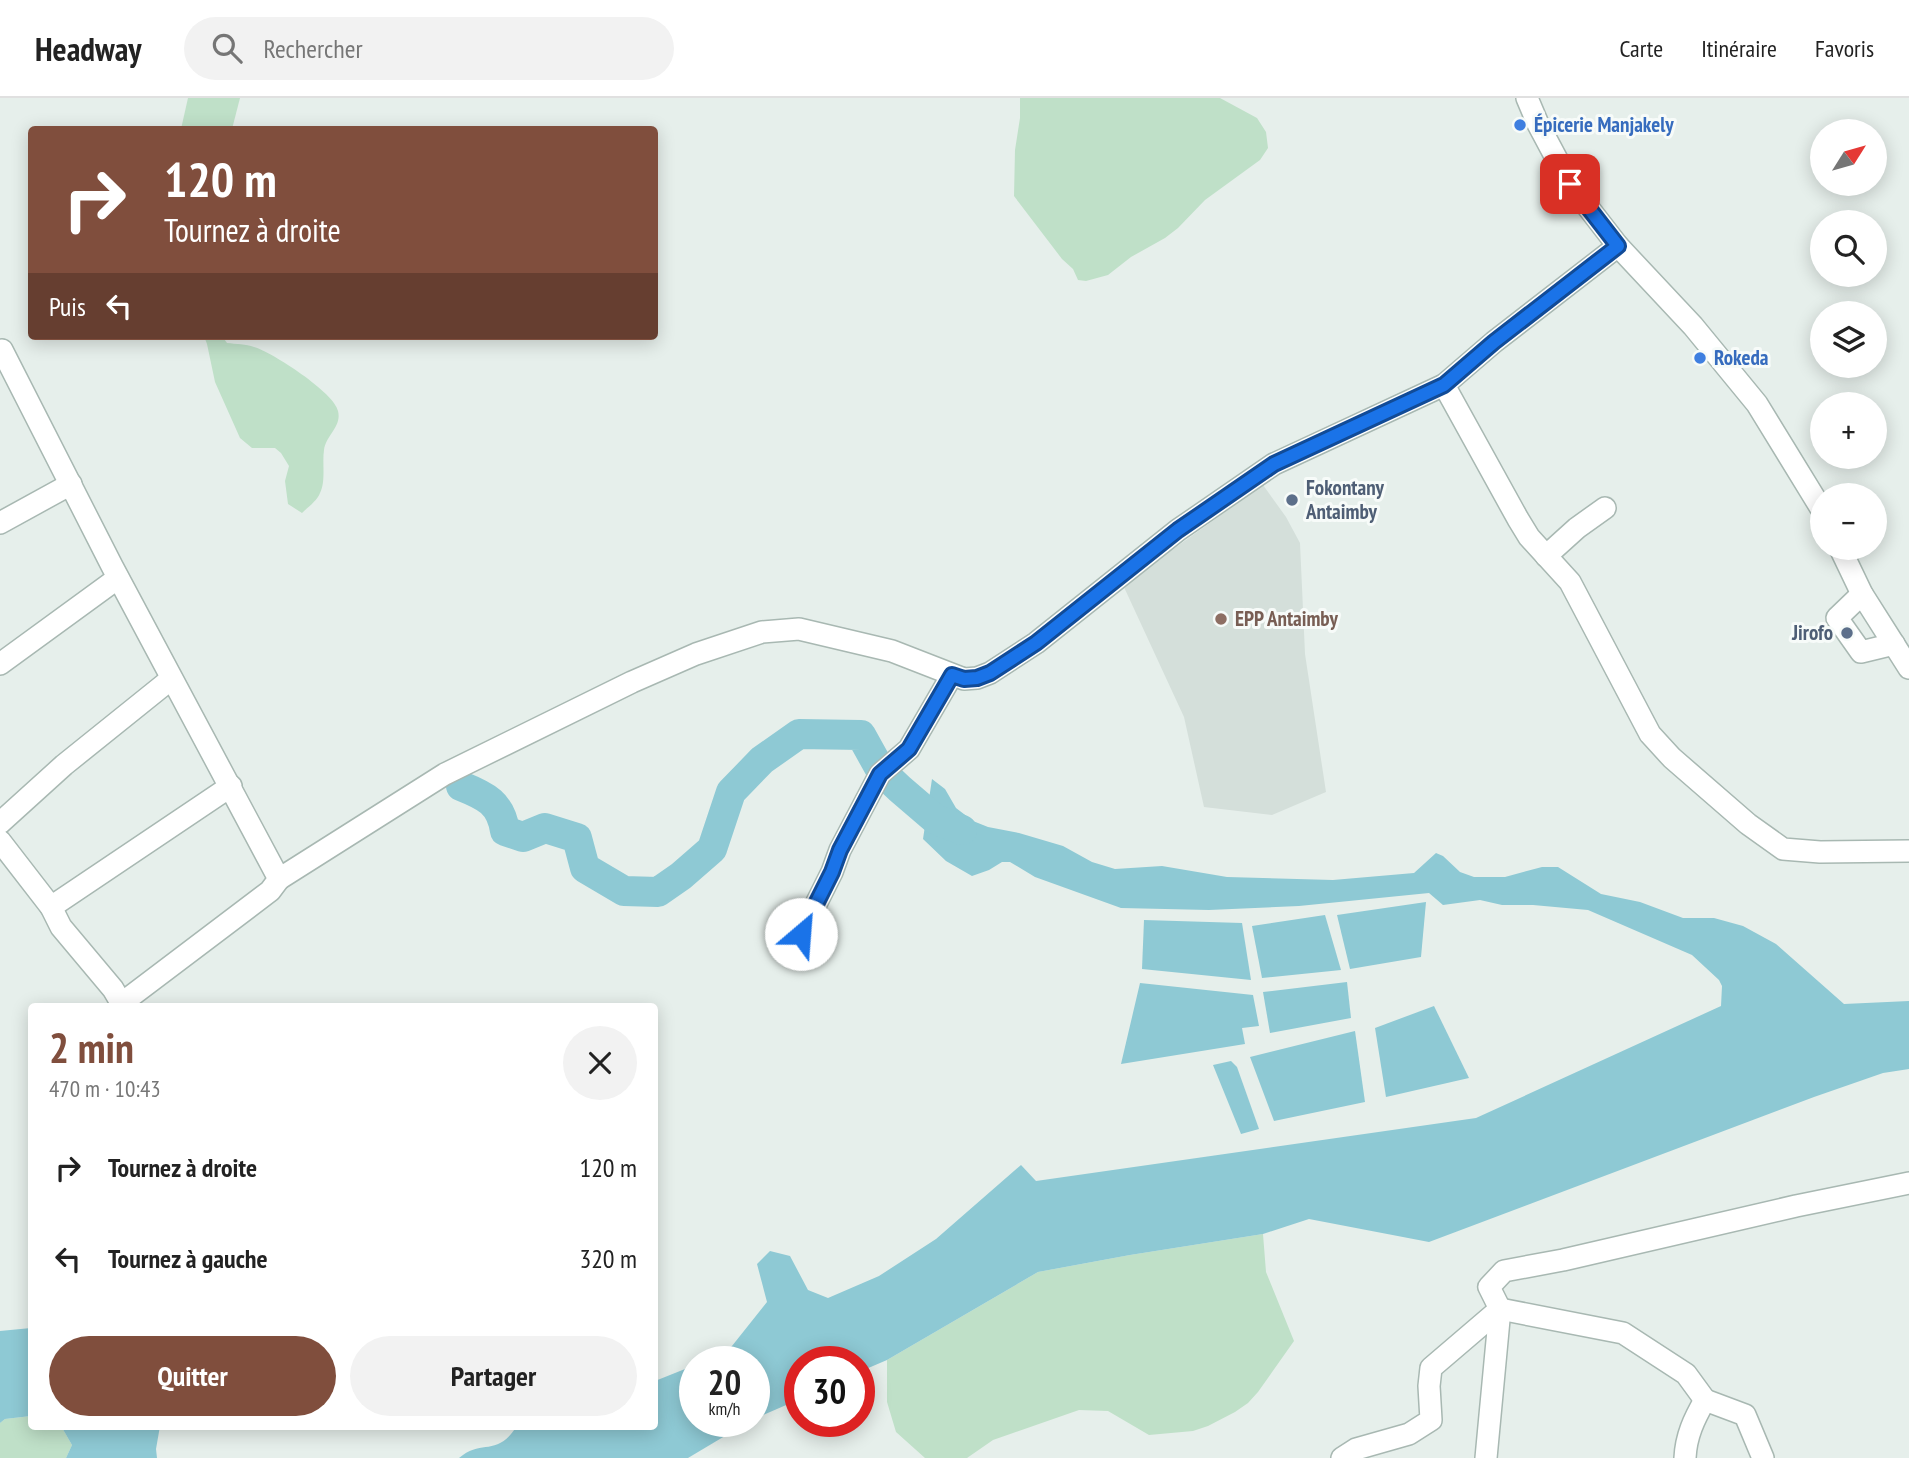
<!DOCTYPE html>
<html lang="fr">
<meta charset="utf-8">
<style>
body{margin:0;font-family:"PT Sans Narrow",sans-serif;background:#f2f2f2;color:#222;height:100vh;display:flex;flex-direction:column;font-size:26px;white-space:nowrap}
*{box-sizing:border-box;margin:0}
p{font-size:23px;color:#767676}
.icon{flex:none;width:38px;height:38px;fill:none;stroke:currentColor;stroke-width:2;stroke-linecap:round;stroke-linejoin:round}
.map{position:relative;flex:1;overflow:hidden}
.side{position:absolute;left:28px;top:905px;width:630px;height:427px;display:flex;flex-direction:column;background:#fff;border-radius:7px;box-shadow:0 4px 18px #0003}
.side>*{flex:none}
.banner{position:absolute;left:28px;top:28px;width:630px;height:214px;border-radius:7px;box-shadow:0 4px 18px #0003;background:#804e3d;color:#fff;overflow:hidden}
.needle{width:46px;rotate:53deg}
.tools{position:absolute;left:1810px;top:21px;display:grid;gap:14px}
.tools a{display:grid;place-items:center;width:77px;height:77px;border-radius:50%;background:#fff;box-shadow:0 4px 18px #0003;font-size:35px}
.speed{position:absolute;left:679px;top:1248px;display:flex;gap:14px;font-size:35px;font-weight:700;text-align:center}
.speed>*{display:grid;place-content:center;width:91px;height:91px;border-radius:50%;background:#fff;box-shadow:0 4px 18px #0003;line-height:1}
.speed small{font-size:18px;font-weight:400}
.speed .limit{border:10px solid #d22;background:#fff;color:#111}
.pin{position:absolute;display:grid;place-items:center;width:60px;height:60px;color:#fff;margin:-30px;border-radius:14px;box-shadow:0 4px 10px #0006}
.me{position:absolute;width:77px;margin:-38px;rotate:27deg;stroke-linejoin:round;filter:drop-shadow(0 0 5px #0008)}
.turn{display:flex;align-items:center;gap:24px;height:147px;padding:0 21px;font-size:32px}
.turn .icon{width:91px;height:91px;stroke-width:2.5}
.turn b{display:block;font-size:49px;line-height:60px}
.then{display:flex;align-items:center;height:66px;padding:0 21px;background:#0003;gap:14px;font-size:26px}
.round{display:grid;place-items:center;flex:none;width:74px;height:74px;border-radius:37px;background:#f2f2f2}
.overview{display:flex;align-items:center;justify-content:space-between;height:119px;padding:0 21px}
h1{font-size:42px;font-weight:700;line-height:52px;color:#804e3d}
.primary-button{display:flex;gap:14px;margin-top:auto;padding:14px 21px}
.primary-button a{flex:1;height:80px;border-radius:42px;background:#804e3d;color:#fff;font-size:28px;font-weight:700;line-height:80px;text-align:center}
.primary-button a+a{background:#f2f2f2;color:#222}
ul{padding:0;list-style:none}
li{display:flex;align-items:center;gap:21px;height:91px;padding:0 21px}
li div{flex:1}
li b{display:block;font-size:26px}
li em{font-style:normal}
header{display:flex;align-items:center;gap:42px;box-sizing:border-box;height:98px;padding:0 35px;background:#fff;border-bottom:2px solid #e0e0e0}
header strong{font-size:33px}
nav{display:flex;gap:38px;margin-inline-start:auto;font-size:24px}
.search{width:490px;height:63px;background:#f2f2f2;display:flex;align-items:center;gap:18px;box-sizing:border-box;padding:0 24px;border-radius:38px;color:#767676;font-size:26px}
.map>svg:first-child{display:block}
.built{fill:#d4dfda}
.green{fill:#bfe0c8}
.water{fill:#8ec9d4}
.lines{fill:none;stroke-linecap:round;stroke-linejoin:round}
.river{stroke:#8ec9d4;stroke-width:30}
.minor-casing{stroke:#a8b8b2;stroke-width:24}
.minor{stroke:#fff;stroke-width:21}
.route-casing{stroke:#114b97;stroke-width:18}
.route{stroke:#1a73e8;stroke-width:12}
.shop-dot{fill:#3f7fe0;stroke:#f7fbf9;stroke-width:2.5}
.service-dot{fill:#5c6f8a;stroke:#f7fbf9;stroke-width:2.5}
.education-dot{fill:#8d6e63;stroke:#f7fbf9;stroke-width:2.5}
.labels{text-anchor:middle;stroke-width:6;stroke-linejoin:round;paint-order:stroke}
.shop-label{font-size:21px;font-weight:bold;fill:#366cbe;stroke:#f7fbf9;text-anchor:start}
.service-label{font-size:21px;font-weight:bold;fill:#4e5e75;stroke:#f7fbf9;text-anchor:start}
.education-label{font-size:21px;font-weight:bold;fill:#785e54;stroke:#f7fbf9;text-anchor:start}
</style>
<header>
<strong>Headway</strong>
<div class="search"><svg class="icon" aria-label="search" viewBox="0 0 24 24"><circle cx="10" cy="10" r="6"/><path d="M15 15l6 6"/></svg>Rechercher</div>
<nav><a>Carte</a><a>Itinéraire</a><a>Favoris</a></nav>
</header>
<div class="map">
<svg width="1909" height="1360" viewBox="0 0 1909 1360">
<rect width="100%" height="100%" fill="#e6efeb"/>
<!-- built -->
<path class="built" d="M1263 387 1286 419 1300 445 1305 556 1326 694 1272 717 1204 709 1184 619 1123 487Z"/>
<!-- green -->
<g class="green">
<path d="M188 0H240L232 31H181Z"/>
<path d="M1020 0H1220L1257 20 1266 34 1268 50 1260 62 1205 102 1178 130 1165 140 1131 159 1108 177 1086 183 1078 182 1073 171 1062 161 1014 98 1015 52 1020 20Z"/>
<path d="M204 238H222L227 245C236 246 246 246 254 249 272 254 335 295 338 313 342 329 326 337 324 352 322 365 326 383 320 395 317 403 308 409 302 415L288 406 285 383 289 368 281 355 275 350H252L240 340 215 284 207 246Z"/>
<path d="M1263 1136 1266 1174 1294 1243 1258 1294 1248 1305 1235 1314 1208 1328 1193 1333 1149 1337 1108 1313 1079 1312 993 1342 967 1360H925L896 1334 887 1304V1262L1038 1174 1130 1157Z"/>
<path d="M31 1318 32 1328H61L72 1347 66 1360H0V1325L5 1321Z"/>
</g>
<!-- water -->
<g class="water">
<path d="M932 681 945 691 956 710 973 723 988 729 1019 735 1063 748 1092 764 1115 771 1162 768 1227 779 1333 782 1414 775 1436 755 1443 758 1460 774 1474 779H1505L1542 769H1558L1601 796 1640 804 1683 820H1714L1743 828 1776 846 1844 906 1909 903V971L1883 975 1814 999 1429 1144 1309 1121 1263 1136 1130 1157 1038 1174 887 1262 859 1274V1264H800V1301L754 1321V1264L703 1263 728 1253 767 1204 757 1166 770 1153 790 1158 808 1192 828 1200 879 1178 936 1141 1021 1067 1036 1083 1476 1020 1721 908 1722 888 1719 882 1692 857 1588 812 1533 807H1502L1480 802 1443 807 1429 795 1299 808 1209 812 1121 810 1035 779 1010 764H1002L989 772 972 778 946 763 923 741Z"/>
<path d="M1426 804 1421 859 1350 871 1337 817Z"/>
<path d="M1325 817 1341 872 1262 880 1252 828Z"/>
<path d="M1144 822 1242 825 1251 882 1142 871Z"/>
<path d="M1347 884 1351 920 1270 935 1263 894Z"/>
<path d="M1140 885 1253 897 1259 928 1242 930 1245 946 1121 966Z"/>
<path d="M1434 908 1469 980 1386 999 1375 930Z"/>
<path d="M1355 933 1365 1004 1274 1023 1250 959Z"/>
<path d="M1231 963 1237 969 1259 1031 1241 1036 1213 967Z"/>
<path d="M31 1230V1318L5 1321 0 1325V1233Z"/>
<path d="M695 1267V1323H750L688 1360H459C482 1340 496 1360 517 1328H654L655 1283Z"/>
<path d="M61 1328H160L156 1351 157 1360H66L72 1347Z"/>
</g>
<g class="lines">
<!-- river -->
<path class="river" d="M461 688C486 698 501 705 505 733L523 739 545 730 577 740 585 770 624 793 658 794 681 778 712 751 731 694 762 662 799 636 861 637 881 673 900 691 935 721 962 732"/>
<defs>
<g id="minor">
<path d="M1527 0 1538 26 1570 86 1618 148 1693 228 1757 306 1822 412"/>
<path d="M0 254 2 252 112 468 279 781 270 793 122 905"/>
<path d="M1444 287 1518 421 1529 439 1570 484 1650 636 1672 660 1748 726 1783 751 1820 754 1909 753"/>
<path d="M0 425 71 386"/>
<path d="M1840 450 1862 496 1909 570"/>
<path d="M1546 458 1577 430 1605 410"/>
<path d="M1862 496 1837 520 1861 554 1894 546"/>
<path d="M0 566 118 480"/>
<path d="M0 725 64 667 171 581"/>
<path d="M0 743 51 809 61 829 113 891 123 908"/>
<path d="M279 781 445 676 632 584 696 556 762 534 799 531 892 553 964 581 977 580 990 575 1036 545 1178 432 1274 366 1444 287 1494 244 1618 148"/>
<path d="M51 809 231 688"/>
<path d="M791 856 832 774 840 752 880 676 909 651 952 577"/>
<path d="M1342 1360 1356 1351 1409 1336 1431 1322 1429 1288 1431 1270 1500 1211 1623 1235 1686 1276 1705 1302"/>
<path d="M1486 1360 1500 1211 1489 1189 1504 1173 1563 1162 1796 1108 1909 1085"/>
<path d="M1685 1360C1686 1338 1694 1321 1705 1302L1745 1317 1763 1360"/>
</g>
</defs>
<!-- minor casing -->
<use href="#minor" class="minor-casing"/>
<!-- minor -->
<use href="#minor" class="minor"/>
</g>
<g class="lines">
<defs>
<path id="route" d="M801 836 832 774 840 752 880 676 909 651 952 577 964 581 977 580 990 575 1036 545 1178 432 1274 366 1444 287 1494 244 1618 148 1570 86"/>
</defs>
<!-- route casing -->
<use href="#route" class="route-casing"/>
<!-- route -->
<use href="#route" class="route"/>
</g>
<!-- markers -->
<g class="shop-dot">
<circle cx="1520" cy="27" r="7"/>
<circle cx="1700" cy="260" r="7"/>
</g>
<g class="service-dot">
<circle cx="1292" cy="402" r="7"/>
<circle cx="1847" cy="535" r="7"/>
</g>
<circle class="education-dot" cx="1221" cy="521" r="7"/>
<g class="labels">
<!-- shop labels -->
<g class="shop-label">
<text x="1534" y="34">Épicerie Manjakely</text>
<text x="1714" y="267">Rokeda</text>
</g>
<!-- service labels -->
<g class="service-label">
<text x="1306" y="397">Fokontany<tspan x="1306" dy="24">Antaimby</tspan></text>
<text x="1833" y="542" text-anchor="end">Jirofo</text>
</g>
<!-- education labels -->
<g class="education-label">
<text x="1235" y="528">EPP Antaimby</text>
</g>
</g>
</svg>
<div class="tools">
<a><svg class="needle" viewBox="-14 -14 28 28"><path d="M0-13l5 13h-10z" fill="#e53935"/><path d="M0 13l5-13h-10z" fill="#767676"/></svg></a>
<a><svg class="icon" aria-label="search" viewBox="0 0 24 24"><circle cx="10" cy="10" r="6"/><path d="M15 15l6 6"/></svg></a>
<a><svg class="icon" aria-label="layers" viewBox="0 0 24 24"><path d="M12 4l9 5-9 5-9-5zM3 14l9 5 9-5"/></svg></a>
<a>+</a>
<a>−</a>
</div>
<div class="speed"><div>20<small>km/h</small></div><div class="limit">30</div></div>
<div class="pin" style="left:1570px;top:86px;background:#d93025"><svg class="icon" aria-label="arrive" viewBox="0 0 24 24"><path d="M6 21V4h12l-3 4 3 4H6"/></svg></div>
<svg class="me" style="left:801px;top:836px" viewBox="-20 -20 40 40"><circle r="19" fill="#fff"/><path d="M0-13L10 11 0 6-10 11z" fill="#1a73e8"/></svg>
<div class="banner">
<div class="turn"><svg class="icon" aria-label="right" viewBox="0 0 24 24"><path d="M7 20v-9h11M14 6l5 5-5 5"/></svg><div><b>120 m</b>Tournez à droite</div></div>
<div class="then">Puis<svg class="icon" aria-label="left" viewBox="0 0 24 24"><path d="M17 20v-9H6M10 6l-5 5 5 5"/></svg></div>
</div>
<section class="side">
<div class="overview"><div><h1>2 min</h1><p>470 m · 10:43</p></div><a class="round"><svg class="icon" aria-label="close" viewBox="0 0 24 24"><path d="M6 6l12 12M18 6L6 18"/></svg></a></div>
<ul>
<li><svg class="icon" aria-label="right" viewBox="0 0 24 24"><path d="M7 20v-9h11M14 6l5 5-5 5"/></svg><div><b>Tournez à droite</b></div><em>120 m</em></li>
<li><svg class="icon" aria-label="left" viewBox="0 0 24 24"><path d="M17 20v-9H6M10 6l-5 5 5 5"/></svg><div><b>Tournez à gauche</b></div><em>320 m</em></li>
</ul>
<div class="primary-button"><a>Quitter</a><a>Partager</a></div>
</section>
</div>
